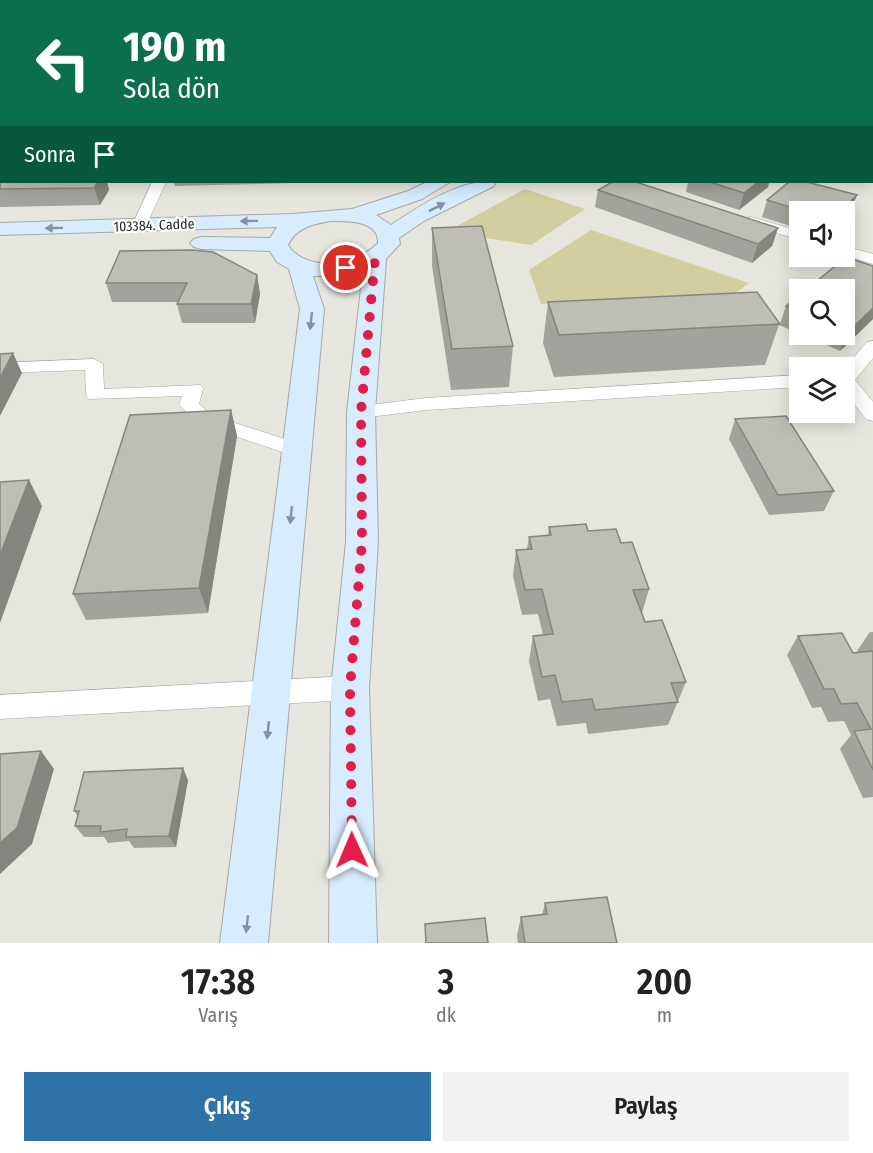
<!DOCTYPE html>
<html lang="tr">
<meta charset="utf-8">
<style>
body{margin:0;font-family:"Fira Sans Condensed",sans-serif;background:#f2f2f2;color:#222;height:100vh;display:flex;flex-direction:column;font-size:22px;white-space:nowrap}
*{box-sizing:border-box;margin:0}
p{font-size:20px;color:#767676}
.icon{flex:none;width:33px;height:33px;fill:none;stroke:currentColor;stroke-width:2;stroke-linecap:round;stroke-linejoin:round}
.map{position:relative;height:943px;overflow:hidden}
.panel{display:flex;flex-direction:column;background:#fff;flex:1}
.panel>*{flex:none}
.banner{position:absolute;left:0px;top:0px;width:873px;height:183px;box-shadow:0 3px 15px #0003;background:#0b6e4f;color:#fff;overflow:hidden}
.fabs{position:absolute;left:789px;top:201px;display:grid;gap:12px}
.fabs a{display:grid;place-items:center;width:66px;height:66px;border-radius:0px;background:#fff;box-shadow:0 3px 15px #0003;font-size:30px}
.pin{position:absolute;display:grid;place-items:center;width:51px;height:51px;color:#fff;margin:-26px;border:3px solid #fff;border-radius:50%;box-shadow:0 2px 6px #0007}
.me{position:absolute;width:66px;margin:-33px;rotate:359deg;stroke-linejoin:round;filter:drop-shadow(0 0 4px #0008)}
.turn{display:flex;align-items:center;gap:21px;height:126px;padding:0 24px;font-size:27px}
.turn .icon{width:78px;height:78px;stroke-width:2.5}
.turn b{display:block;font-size:42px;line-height:51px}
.then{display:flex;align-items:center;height:57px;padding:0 24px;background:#0003;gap:12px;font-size:22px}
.eta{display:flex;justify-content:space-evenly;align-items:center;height:102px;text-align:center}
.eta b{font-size:36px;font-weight:600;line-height:42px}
.primary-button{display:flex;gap:12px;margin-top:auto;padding:12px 24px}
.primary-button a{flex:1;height:69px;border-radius:0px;background:#2e73a8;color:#fff;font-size:24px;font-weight:600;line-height:69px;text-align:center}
.primary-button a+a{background:#f2f2f2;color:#222}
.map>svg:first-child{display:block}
.green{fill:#d1ce9f}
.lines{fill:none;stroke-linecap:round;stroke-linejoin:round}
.street-casing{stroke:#a8a7a0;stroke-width:1}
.secondary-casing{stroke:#a8a7a0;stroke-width:2}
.street{fill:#fff;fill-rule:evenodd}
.secondary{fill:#d7ecfe;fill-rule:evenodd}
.wall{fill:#a3a39d}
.shaded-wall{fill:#85857f}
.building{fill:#bebeb6;stroke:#85857f;stroke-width:1.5}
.oneway{fill:#86929b}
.route{stroke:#e11d48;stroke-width:10;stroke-dasharray:0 18}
.labels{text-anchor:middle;stroke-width:4.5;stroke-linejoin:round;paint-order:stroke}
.far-street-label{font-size:14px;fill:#242421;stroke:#fffffe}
</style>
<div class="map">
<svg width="873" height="943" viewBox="0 0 873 943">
<rect width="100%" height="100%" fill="#e6e6de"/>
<!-- green -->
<g class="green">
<path d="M525 189 585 209 531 245 446 232Z"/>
<path d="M591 230 749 283 733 295 541 304 529 270Z"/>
</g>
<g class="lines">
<defs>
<g id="street">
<path d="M111 0H120L110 2Z"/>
<path d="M682 0H698L700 2H683Z"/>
<path d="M2 38V45L0 46V39Z"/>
<rect x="0" y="96" width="2" height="6"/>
<rect x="0" y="115" width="2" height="6"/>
<path d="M152 182H166L146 226 139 230 134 229 132 226Z"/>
<path d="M751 217 800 231V240L746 224V218Z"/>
<path d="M844 246 873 254V264L844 255Z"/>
<path d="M873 341V358L855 380 873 402V421L866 419 844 391V369L867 342Z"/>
<path d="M94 359 103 364 104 389 201 385 203 389 199 404 213 416 304 445 307 450 304 455 297 457 199 424 179 405 182 396 88 399 86 395 85 370 0 373V363Z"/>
<path d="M800 375V387L426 410 361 418 354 416 351 412 354 408 361 406 426 398Z"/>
<path d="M350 676 360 680 363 688 360 696 350 700 0 719V695Z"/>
</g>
<g id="secondary">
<rect x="340" y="0" width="12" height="2"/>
<rect x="0" y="27" width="2" height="8"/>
<path d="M873 91V101H872V92Z"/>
<path d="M427 182H450L422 199 376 215 391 225C420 206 461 178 496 182L494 186 424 221 399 238 400 244 386 259 375 412 378 542 369 688 377 943H329L331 688 346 542 347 412 363 270 331 276H313L324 309 268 943H220L300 309 289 269 277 262 270 251 201 249 194 247 190 243 194 239 201 237 270 238 277 227 0 235V223L292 214 352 209 408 191ZM331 221C347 221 379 220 378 243 357 265 307 274 288 245 296 228 312 224 331 221Z"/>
</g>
</defs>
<!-- street casing -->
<use href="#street" class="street-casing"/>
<!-- secondary casing -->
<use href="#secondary" class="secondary-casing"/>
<!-- street -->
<use href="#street" class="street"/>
<!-- secondary -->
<use href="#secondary" class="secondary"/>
</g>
<!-- wall -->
<g class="wall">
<path d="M4 0H96L94 2H2Z"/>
<rect x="280" y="0" width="33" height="2"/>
<path d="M593 0H639L638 2H593Z"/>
<rect x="824" y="0" width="47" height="2"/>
<rect x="872" y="5" width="1" height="33"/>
<path d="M2 53V70L0 71V54Z"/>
<path d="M872 55 873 56V75H872Z"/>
<path d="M873 142V179L872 178V144Z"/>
<path d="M0 174 107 182 109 190 100 205 0 207Z"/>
<path d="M174 182H329L175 186Z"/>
<path d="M688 182H769L768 187 739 210 686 192Z"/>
<path d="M598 190 778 228 772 246 752 263 595 207Z"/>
<path d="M857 195 850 212 844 218V212H800V229L762 217 767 200Z"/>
<path d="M432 228 513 346 509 387 451 390 432 266Z"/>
<path d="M873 266V319L840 351 801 334H844V290Z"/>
<path d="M257 275 260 294 255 323H182L177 304 178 302H112L106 283Z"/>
<path d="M800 295V334L779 325 765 365 554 377 543 343 548 302 780 324 786 306Z"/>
<path d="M231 410 237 436 208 613 86 620 73 594Z"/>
<path d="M735 419 834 491 824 511 769 515 729 439Z"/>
<path d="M549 527 588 531 621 543 649 589 642 613 645 622 686 682 668 725 588 734 586 723 557 726 550 699 538 701 529 661 533 636 543 635 538 614 522 615 513 576 516 550 527 549 529 537 548 535Z"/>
<path d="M870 632H873V797L863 798 840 749 851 735 844 721 828 722 821 707 812 708 787 655 798 636 853 653 858 652 857 651Z"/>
<path d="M188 780 176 847 134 848 129 841 108 843 104 837H84L75 826 78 816 74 811Z"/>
<path d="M545 903 617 943H518L517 935 521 917 542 915Z"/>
</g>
<!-- shaded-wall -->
<g class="shaded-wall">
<path d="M46 0H55V2H45Z"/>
<path d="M623 0H639L638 2H623Z"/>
<path d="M873 127V138L872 139V128Z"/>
<path d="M98 182H107L109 190 100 205 94 188Z"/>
<path d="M758 182H769L768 187 739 210 744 193Z"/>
<path d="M857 195 850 212 844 218V212H839Z"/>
<path d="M778 228 772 246 752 263 758 244Z"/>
<path d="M257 275 260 294 255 323 251 304Z"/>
<path d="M873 308V319L840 351 848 332Z"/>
<path d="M13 353 22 373 0 416V378Z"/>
<path d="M231 410 237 436 208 613 199 588Z"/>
<path d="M29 480 42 506 0 623V555Z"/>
<path d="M41 751 54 769 32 844 0 874V843Z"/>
<path d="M183 768 188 780 176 847 169 836Z"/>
</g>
<!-- building -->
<g class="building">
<path d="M4 0H46L45 2H2Z"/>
<path d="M118 0H166V2H117Z"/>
<path d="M185 0H225L224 2H185Z"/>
<rect x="240" y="0" width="32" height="2"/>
<path d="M420 0H439L446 2H415Z"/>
<path d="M872 5H873V16L872 15Z"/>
<path d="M872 55 873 56V65H872Z"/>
<path d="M872 109 873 110V127L872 128Z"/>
<path d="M873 142V160H872V144Z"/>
<path d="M0 174H2V182H98L94 188 0 189Z"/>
<path d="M612 182H636L778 228 758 244 598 190Z"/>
<path d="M710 182H758L744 193Z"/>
<path d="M789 182H807L857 195 839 212H806L767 200Z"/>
<path d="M482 226 513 346 452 349 432 228Z"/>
<path d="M192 250 213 252 257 275 251 304H177L187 283H106L120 251Z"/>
<path d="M846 257 873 266V308L848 332 844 330V290H806Z"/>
<path d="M757 292 780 324 559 335 548 302Z"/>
<path d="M800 295V312L786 306Z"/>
<path d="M13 353 0 378V354Z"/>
<path d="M231 410 199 588 73 594 130 415Z"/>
<path d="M786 416 834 491 778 495 735 419Z"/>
<path d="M29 480 0 555V482Z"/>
<path d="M586 524 588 531 616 529 621 543 632 542 649 589 633 590 645 622 662 620 686 682 671 683 678 702 595 710 592 699 562 702 555 675 542 677 533 636 553 634 542 589 525 590 516 550 532 549 529 537 551 535 549 527Z"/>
<path d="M842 633 853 653 873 651V770L854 731 871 729 857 703 841 704 834 689H824L798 636Z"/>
<path d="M41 751 17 828 0 843V754Z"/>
<path d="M183 768 169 836 126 837 127 829 100 832 101 826H75L79 811H74L84 772Z"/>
<path d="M607 897 617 943H525L521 917 547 914 545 903Z"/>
<path d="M485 918 488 943H426L425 924Z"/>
</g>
<!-- one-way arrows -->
<defs><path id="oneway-solid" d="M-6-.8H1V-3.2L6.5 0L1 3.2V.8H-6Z" transform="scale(1.5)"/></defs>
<g class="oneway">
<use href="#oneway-solid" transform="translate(437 207) rotate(-27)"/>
<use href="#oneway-solid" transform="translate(249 221) rotate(179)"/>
<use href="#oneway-solid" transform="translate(54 228) rotate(179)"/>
<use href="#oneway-solid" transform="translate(311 321) rotate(96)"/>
<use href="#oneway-solid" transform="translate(291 515) rotate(96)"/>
<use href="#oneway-solid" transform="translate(268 730) rotate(96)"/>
<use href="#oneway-solid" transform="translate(247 924) rotate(96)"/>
</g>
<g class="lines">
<!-- route -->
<path class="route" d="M346 268 375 258 361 412 362 542 350 688 352 850"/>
</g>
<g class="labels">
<!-- far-street labels -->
<g class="far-street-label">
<text transform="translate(154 225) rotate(-2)" y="5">103384. Cadde</text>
</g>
</g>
</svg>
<div class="fabs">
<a><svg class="icon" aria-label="sound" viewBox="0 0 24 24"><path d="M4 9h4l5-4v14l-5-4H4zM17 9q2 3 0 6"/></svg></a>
<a><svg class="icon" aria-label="search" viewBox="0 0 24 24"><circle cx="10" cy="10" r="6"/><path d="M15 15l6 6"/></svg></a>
<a><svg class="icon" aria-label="layers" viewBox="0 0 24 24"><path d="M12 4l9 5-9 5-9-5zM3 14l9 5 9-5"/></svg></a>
</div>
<div class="pin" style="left:346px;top:268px;background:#d93025"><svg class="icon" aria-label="arrive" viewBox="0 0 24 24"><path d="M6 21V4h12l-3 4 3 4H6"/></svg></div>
<svg class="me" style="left:352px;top:850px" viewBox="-20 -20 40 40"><path d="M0-17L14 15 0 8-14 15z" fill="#e11d48" stroke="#fff" stroke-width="4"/></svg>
<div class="banner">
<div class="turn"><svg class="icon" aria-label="left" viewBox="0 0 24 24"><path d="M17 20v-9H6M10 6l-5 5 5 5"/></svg><div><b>190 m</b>Sola dön</div></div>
<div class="then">Sonra<svg class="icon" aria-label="arrive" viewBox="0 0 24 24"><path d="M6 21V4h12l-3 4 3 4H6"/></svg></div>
</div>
</div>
<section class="panel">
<div class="eta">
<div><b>17:38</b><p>Varış</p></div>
<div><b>3</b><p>dk</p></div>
<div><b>200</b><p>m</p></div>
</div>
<div class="primary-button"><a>Çıkış</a><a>Paylaş</a></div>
</section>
